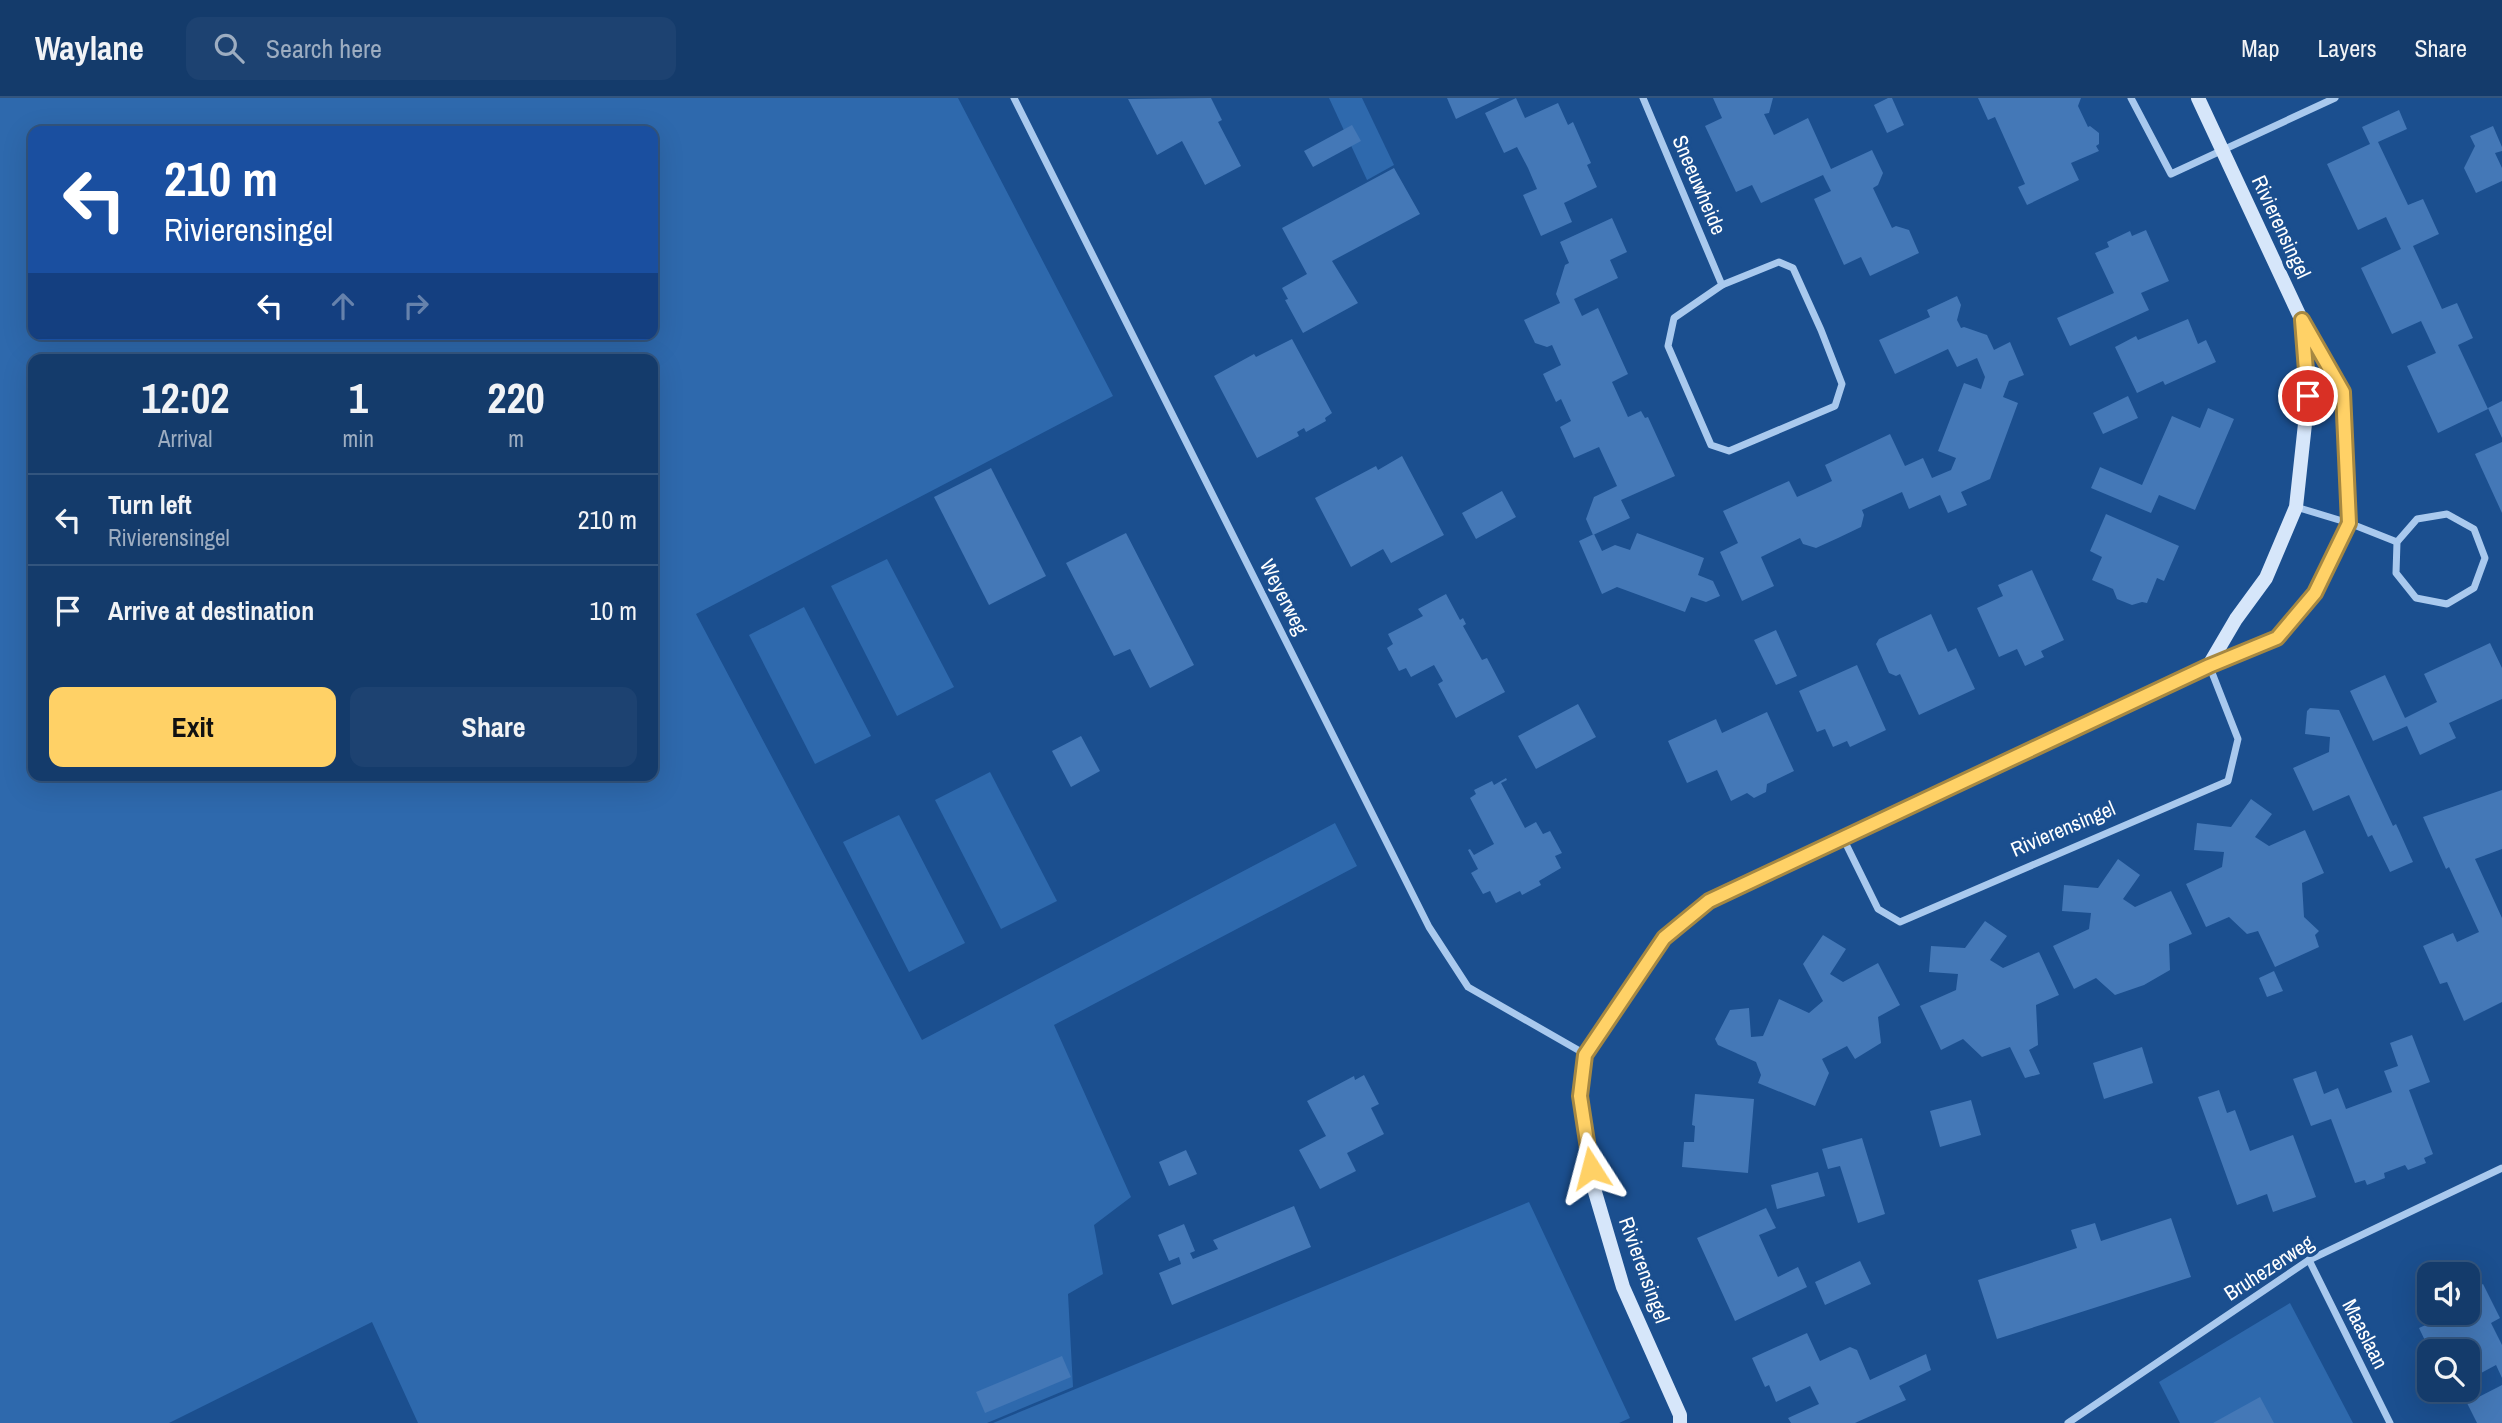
<!DOCTYPE html>
<style>
body{margin:0;font-family:"Archivo Narrow",sans-serif;background:#1d4271;color:#f1f3f6;height:100vh;display:flex;flex-direction:column;font-size:26px;white-space:nowrap}
*{box-sizing:border-box;margin:0}
p{font-size:23px;color:#9dadc1}
.icon{flex:none;width:38px;height:38px;fill:none;stroke:currentColor;stroke-width:2;stroke-linecap:round;stroke-linejoin:round}
.map{position:relative;flex:1;overflow:hidden}
.drawer{position:absolute;left:28px;top:256px;width:630px;height:427px;display:flex;flex-direction:column;background:#143b6b;border-radius:14px;box-shadow:0 7px 28px #0002,0 0 0 2px #33557e}
.drawer>*{flex:none}
.top-card{position:absolute;left:28px;top:28px;width:630px;height:214px;border-radius:14px;box-shadow:0 7px 28px #0002,0 0 0 2px #33557e;background:#1a4fa0;color:#fff;overflow:hidden}
.controls{position:absolute;left:2417px;top:1164px;display:grid;gap:14px}
.controls a{display:grid;place-items:center;width:63px;height:63px;border-radius:14px;background:#143b6b;box-shadow:0 7px 28px #0002,0 0 0 2px #33557e;font-size:35px}
.pin{position:absolute;display:grid;place-items:center;width:60px;height:60px;color:#fff;margin:-30px;border:4px solid #fff;border-radius:50%;box-shadow:0 2px 7px #0007}
.me{position:absolute;width:77px;margin:-38px;rotate:351deg;stroke-linejoin:round;filter:drop-shadow(0 0 5px #0008)}
.turn{display:flex;align-items:center;gap:24px;height:147px;padding:0 21px;font-size:32px}
.turn .icon{width:91px;height:91px;stroke-width:2.5}
.turn b{display:block;font-size:49px;line-height:60px}
.lanes{display:flex;align-items:center;height:66px;padding:0 21px;background:#0003;justify-content:center;gap:35px;direction:ltr}
.lanes .off{opacity:.35}
.eta{display:flex;justify-content:space-evenly;align-items:center;height:119px;text-align:center}
.eta b{font-size:42px;font-weight:700;line-height:49px}
.button{display:flex;gap:14px;margin-top:auto;padding:14px 21px}
.button a{flex:1;height:80px;border-radius:14px;background:#ffd166;color:#111;font-size:28px;font-weight:700;line-height:80px;text-align:center}
.button a+a{background:#1d4271;color:#f1f3f6}
ul{padding:0;list-style:none}
li{display:flex;align-items:center;gap:21px;height:91px;padding:0 21px;border-top:2px solid #33557e}
li div{flex:1}
li b{display:block;font-size:26px}
li em{font-style:normal}
header{display:flex;align-items:center;gap:42px;box-sizing:border-box;height:98px;padding:0 35px;background:#143b6b;border-bottom:2px solid #33557e}
header strong{font-size:33px}
nav{display:flex;gap:38px;margin-inline-start:auto;font-size:24px}
.search{width:490px;height:63px;background:#1d4271;display:flex;align-items:center;gap:18px;box-sizing:border-box;padding:0 24px;border-radius:14px;color:#9dadc1;font-size:26px}
.map>svg:first-child{display:block}
.green{fill:#2e69ad;fill-rule:evenodd}
.building{fill:#4478b7}
.lines{fill:none;stroke-linecap:round;stroke-linejoin:round}
.street{stroke:#a9c9ee;stroke-width:7}
.secondary{stroke:#d6e6fa;stroke-width:14}
.route-casing{stroke:#a68842;stroke-width:18}
.route{stroke:#ffd166;stroke-width:12}
.labels{text-anchor:middle;stroke-width:7;stroke-linejoin:round;paint-order:stroke}
.street-label{font-size:21px;fill:#fff;stroke:#1b4f8f}
</style>
<header>
<strong>Waylane</strong>
<div class="search"><svg class="icon" aria-label="search" viewBox="0 0 24 24"><circle cx="10" cy="10" r="6"/><path d="M15 15l6 6"/></svg>Search here</div>
<nav><a>Map</a><a>Layers</a><a>Share</a></nav>
</header>
<div class="map">
<svg width="2502" height="1325" viewBox="0 0 2502 1325">
<rect width="100%" height="100%" fill="#1b4f8f"/>
<!-- green -->
<g class="green">
<path d="M0 0H958L1113 298 696 516 922 942 1335 725 1357 768 1054 927 1131 1099 1094 1127 1103 1176 1068 1196 1073 1289 987 1325H418L372 1224 169 1325H0ZM33 33H653V236H33ZM33 261H653V677H33Z"/>
<path d="M1329 0H1362L1394 67 1367 82Z"/>
<path d="M887 461 954 589 897 618 831 488Z"/>
<path d="M804 509 871 638 815 666 749 537Z"/>
<path d="M990 674 1057 803 1001 831 935 702Z"/>
<path d="M899 717 965 845 909 874 843 744Z"/>
<path d="M1529 1104 1630 1320 1619 1325H993Z"/>
<path d="M2290 1205 2353 1325H2180L2159 1284Z"/>
</g>
<!-- building -->
<g class="building">
<path d="M1211 0 1222 22 1218 24 1241 68 1205 87 1182 43 1157 57 1128 1Z"/>
<path d="M1447 0H1500L1456 21Z"/>
<path d="M1516 0 1525 20 1558 5 1568 27 1573 24 1591 65 1587 67 1597 89 1564 105 1572 124 1541 138 1523 97 1537 91 1528 70 1517 49 1504 55 1485 15Z"/>
<path d="M1713 0H1773L1769 15 1764 16 1774 37 1808 20 1831 71 1872 52 1883 75 1878 87 1873 90 1892 130 1896 128 1909 132 1919 155 1870 178 1861 159 1844 167 1814 101 1831 93 1823 77 1761 105 1752 87 1736 94 1705 28 1722 20Z"/>
<path d="M1888 0H1892L1904 27 1887 35 1874 7Z"/>
<path d="M1978 0H2081L2078 8 2088 29 2090 28 2099 35V46L2096 48 2099 53 2071 65 2079 82 2027 107 2018 89 2025 86 1995 19 1988 22Z"/>
<path d="M2399 12 2407 31 2378 44 2408 107 2423 101 2439 136 2413 148 2442 211 2457 205 2473 240 2458 247 2488 311 2438 335 2407 268 2436 255 2421 223 2392 236 2361 170 2401 151 2386 119 2358 132 2327 66 2370 46 2362 29Z"/>
<path d="M1352 27 1361 43 1313 69 1304 53Z"/>
<path d="M2493 28 2502 49V53L2495 55 2502 70V83L2476 95 2464 70 2475 48 2470 38Z"/>
<path d="M1394 70 1420 116 1332 163 1358 205 1303 235 1285 202 1288 201 1282 190 1307 176 1282 130Z"/>
<path d="M1612 120 1627 154 1610 162 1618 180 1574 201 1582 218 1598 210 1628 276 1612 284 1628 319 1641 313 1645 320 1648 319 1675 378 1621 402 1630 420 1593 437 1586 421 1594 399 1617 388 1599 349 1574 360 1560 329 1571 323 1561 301 1556 304 1543 276 1561 267 1552 247 1547 249 1535 245 1524 222 1560 205 1556 196 1565 167 1569 165 1560 144Z"/>
<path d="M2146 132 2169 183 2141 195 2149 212 2070 248 2057 220 2114 195 2095 155 2109 149 2107 144 2130 133 2132 138Z"/>
<path d="M1957 198 1961 207 1957 222 1961 230 1964 229 1987 237 1994 252 2010 244 2024 277 2009 283 2003 299 2018 305 1990 381 1961 394 1967 407 1948 415 1940 397 1909 411 1902 394 1862 412 1864 417 1861 429 1838 440 1816 450 1803 446 1800 440 1761 459 1774 488 1742 503 1720 454 1738 445 1723 413 1789 383 1797 399 1815 391 1832 383 1825 367 1890 336 1905 368 1923 360 1932 380 1951 372 1956 360 1938 353 1964 285 1981 291 1985 279 1977 260 1957 269 1948 251 1895 276 1879 242 1930 219 1927 212Z"/>
<path d="M2188 221 2198 246 2206 242 2216 264 2165 287 2163 283 2137 295 2115 249 2136 238 2138 242Z"/>
<path d="M1292 241 1332 315 1325 320 1326 323 1306 334 1304 330 1297 334 1299 338 1257 360 1214 278 1254 256 1256 259Z"/>
<path d="M2128 298 2138 320 2103 336 2093 315Z"/>
<path d="M2502 303V340L2488 310Z"/>
<path d="M2208 310 2234 321 2195 412 2159 397 2151 415 2091 390 2100 369 2142 387 2172 318 2200 330Z"/>
<path d="M2502 344V415L2475 356Z"/>
<path d="M1402 358 1444 437 1391 465 1383 451 1351 469 1315 400 1376 368 1378 372Z"/>
<path d="M991 370 1046 478 989 507 934 399Z"/>
<path d="M1502 393 1516 419 1476 441 1462 415Z"/>
<path d="M2106 416 2179 448 2164 483 2157 480 2147 505 2142 504 2132 507 2117 501 2113 491 2092 482 2102 459 2090 453Z"/>
<path d="M1126 435 1194 567 1150 590 1130 551 1114 558 1066 465Z"/>
<path d="M1637 435 1704 460 1698 477 1713 483 1720 498 1706 504 1691 499 1685 514 1617 489 1602 496 1579 443 1594 436 1602 453 1615 447 1630 452Z"/>
<path d="M2032 472 2064 542 2041 553 2044 559 2025 568 2017 551 1999 559 1977 510 2003 498 1998 487Z"/>
<path d="M1446 496 1460 522 1463 520 1466 526 1463 528 1482 562 1487 560 1505 594 1456 620 1438 586 1443 583 1434 567 1411 579 1406 570 1399 573 1387 550 1393 546 1388 536 1423 518 1418 511Z"/>
<path d="M1931 516 1948 554 1956 550 1975 591 1919 617 1900 576 1896 578 1889 575 1876 546 1879 541Z"/>
<path d="M1776 532 1797 578 1776 587 1754 542Z"/>
<path d="M2490 545 2502 570V601L2449 625 2456 640 2420 657 2407 628 2373 643 2350 593 2385 577 2405 620 2437 604 2424 576Z"/>
<path d="M1857 567 1886 632 1850 649 1847 643 1833 649 1825 631 1817 634 1799 593Z"/>
<path d="M1578 606 1596 639 1536 671 1518 638Z"/>
<path d="M2310 610 2339 612 2393 728 2396 726 2413 764 2390 774 2372 737 2368 739 2349 697 2313 713 2293 670 2329 654 2330 639 2305 636 2307 613Z"/>
<path d="M1767 614 1794 673 1767 686 1766 694 1754 700 1747 695 1731 703 1717 672 1687 685 1668 643 1716 621 1722 635Z"/>
<path d="M1081 638 1100 673 1071 689 1052 653Z"/>
<path d="M1506 680 1507 682 1501 685 1525 730 1536 724 1543 736 1550 733 1562 755 1555 758 1561 770 1539 783 1541 787 1522 797 1520 793 1496 805 1490 793 1483 796 1471 775 1478 771 1468 752 1470 751 1474 757 1494 746 1470 700 1476 696 1474 692 1492 683 1494 687Z"/>
<path d="M2502 692V751L2475 761 2502 820V904L2464 923 2447 884 2440 886 2423 848 2453 835 2457 844 2479 834 2449 769 2446 771 2423 719Z"/>
<path d="M2251 701 2272 716 2255 739 2269 748 2305 732 2324 775 2302 785 2304 819 2319 833 2315 837 2319 849 2275 869 2258 833 2247 836 2229 819 2206 829 2186 786 2222 769 2224 754 2194 752 2197 725 2231 729Z"/>
<path d="M2118 761 2140 777 2123 801 2135 809 2171 793 2192 836 2169 846 2170 872 2144 887 2115 897 2096 880 2074 891 2053 848 2089 831 2091 815 2062 813 2064 787 2098 790Z"/>
<path d="M1985 823 2007 838 1990 862 2003 870 2039 854 2059 897 2036 907 2038 947 2029 952 2040 976 2025 980 2010 949 1982 959 1963 941 1941 952 1920 908 1956 892 1958 876 1929 874 1931 848 1965 850Z"/>
<path d="M1823 837 1846 851 1830 876 1843 884 1878 865 1900 907 1878 919 1881 945 1855 961 1847 948 1822 961 1829 975 1815 1008 1758 985 1761 977 1756 964 1718 947 1715 941 1730 912 1749 910 1751 939 1763 938 1779 901 1809 915 1823 903 1803 866Z"/>
<path d="M2274 873 2283 893 2267 899 2259 880Z"/>
<path d="M2412 937 2430 984 2409 992 2433 1056 2424 1060 2426 1065 2408 1072 2405 1067 2384 1075 2385 1080 2367 1087 2365 1082 2355 1085 2331 1021 2311 1028 2293 981 2316 973 2324 996 2338 990 2346 1011 2392 994 2384 973 2398 968 2390 945Z"/>
<path d="M2142 949 2153 985 2104 1001 2093 965Z"/>
<path d="M1364 977 1379 1006 1371 1010 1384 1036 1347 1055 1356 1073 1320 1091 1299 1052 1326 1038 1307 1003 1354 978 1355 982Z"/>
<path d="M2219 992 2227 1015 2235 1012 2250 1053 2293 1037 2316 1099 2273 1114 2267 1096 2237 1107 2198 999Z"/>
<path d="M1695 996 1754 1001 1748 1075 1682 1069 1684 1044H1694L1695 1028 1692 1027Z"/>
<path d="M1971 1002 1981 1037 1940 1049 1930 1013Z"/>
<path d="M1862 1040 1885 1116 1858 1125 1840 1068 1828 1071 1822 1051Z"/>
<path d="M1186 1052 1197 1076 1169 1088 1159 1064Z"/>
<path d="M1818 1074 1825 1098 1777 1111 1771 1087Z"/>
<path d="M1294 1108 1311 1149 1172 1207 1159 1175 1181 1166 1179 1159 1169 1163 1158 1137 1184 1126 1195 1153 1190 1155 1193 1161 1218 1151 1213 1142Z"/>
<path d="M1766 1110 1776 1130 1759 1137 1778 1179 1798 1169 1807 1189 1735 1223 1697 1140Z"/>
<path d="M2171 1120 2191 1179 1997 1241 1978 1182 2077 1150 2071 1132 2095 1125 2101 1143Z"/>
<path d="M1860 1163 1871 1186 1825 1207 1815 1184Z"/>
<path d="M2483 1186 2500 1220 2491 1225 2502 1247V1280L2496 1267 2468 1282V1253H2430L2419 1230 2441 1220 2443 1223 2453 1218 2451 1214H2468V1194Z"/>
<path d="M1807 1235 1820 1263 1850 1249 1857 1252 1870 1282 1926 1256 1931 1272 1899 1288 1906 1302 1855 1325H1791L1788 1320 1819 1306 1810 1288 1776 1304 1769 1287 1765 1289 1752 1260Z"/>
<path d="M2429 1254V1287L2416 1260Z"/>
<path d="M1062 1258 1071 1279 985 1315 976 1294Z"/>
<path d="M2502 1287V1325H2477L2467 1305Z"/>
<path d="M2260 1299 2274 1325H2213Z"/>
</g>
<g class="lines">
<!-- street -->
<g class="street">
<path d="M1014 0 1429 829 1468 889 1585 956"/>
<path d="M1643 0 1722 187"/>
<path d="M2131 0 2171 76 2335 0"/>
<path d="M1779 164 1793 170 1821 232 1842 286 1835 308 1729 353 1711 347 1668 248 1674 220 1722 187Z"/>
<path d="M2296 409 2349 425 2397 444"/>
<path d="M2447 416 2474 431 2485 460 2474 490 2447 506 2416 500 2396 475 2397 444 2417 421Z"/>
<path d="M1843 740 1878 811 1900 824 2228 683 2238 641 2209 567"/>
<path d="M2309 1162 2390 1325"/>
<path d="M2068 1325 2309 1162 2502 1070"/>
</g>
<!-- secondary -->
<g class="secondary">
<path d="M2209 567 2236 521 2266 480 2296 409 2308 298 2302 229"/>
<path d="M1680 1325V1317L1623 1189 1595 1094 1580 998 1585 956 1664 840 1709 803 2209 567 2277 540 2315 495 2349 425 2343 294 2302 223 2198 0"/>
</g>
</g>
<g class="lines">
<defs>
<path id="route" d="M1591 1070 1580 998 1585 957 1664 840 1709 803 2209 568 2277 540 2315 495 2349 425 2343 294 2302 222 2308 298"/>
</defs>
<!-- route casing -->
<use href="#route" class="route-casing"/>
<!-- route -->
<use href="#route" class="route"/>
</g>
<g class="labels">
<!-- street labels -->
<g class="street-label">
<text transform="translate(1699 87) rotate(67)" y="7">Sneeuwheide</text>
<text transform="translate(2281 129) rotate(65)" y="7">Rivierensingel</text>
<text transform="translate(1284 499) rotate(63)" y="7">Weyerweg</text>
<text transform="translate(2063 731) rotate(-23)" y="7">Rivierensingel</text>
<text transform="translate(2269 1170) rotate(-33)" y="7">Bruhezerweg</text>
<text transform="translate(1644 1172) rotate(70)" y="7">Rivierensingel</text>
<text transform="translate(2365 1236) rotate(63)" y="7">Maaslaan</text>
</g>
</g>
</svg>
<div class="controls">
<a><svg class="icon" aria-label="sound" viewBox="0 0 24 24"><path d="M4 9h4l5-4v14l-5-4H4zM17 9q2 3 0 6"/></svg></a>
<a><svg class="icon" aria-label="search" viewBox="0 0 24 24"><circle cx="10" cy="10" r="6"/><path d="M15 15l6 6"/></svg></a>
</div>
<div class="pin" style="left:2308px;top:298px;background:#d93025"><svg class="icon" aria-label="arrive" viewBox="0 0 24 24"><path d="M6 21V4h12l-3 4 3 4H6"/></svg></div>
<svg class="me" style="left:1591px;top:1070px" viewBox="-20 -20 40 40"><path d="M0-17L14 15 0 8-14 15z" fill="#ffd166" stroke="#fff" stroke-width="4"/></svg>
<div class="top-card">
<div class="turn"><svg class="icon" aria-label="left" viewBox="0 0 24 24"><path d="M17 20v-9H6M10 6l-5 5 5 5"/></svg><div><b>210 m</b>Rivierensingel</div></div>
<div class="lanes"><svg class="icon" aria-label="left" viewBox="0 0 24 24"><path d="M17 20v-9H6M10 6l-5 5 5 5"/></svg><svg class="icon off" aria-label="ahead" viewBox="0 0 24 24"><path d="M12 20V5M6 11l6-6 6 6"/></svg><svg class="icon off" aria-label="right" viewBox="0 0 24 24"><path d="M7 20v-9h11M14 6l5 5-5 5"/></svg></div>
</div>
<section class="drawer">
<div class="eta">
<div><b>12:02</b><p>Arrival</p></div>
<div><b>1</b><p>min</p></div>
<div><b>220</b><p>m</p></div>
</div>
<ul>
<li><svg class="icon" aria-label="left" viewBox="0 0 24 24"><path d="M17 20v-9H6M10 6l-5 5 5 5"/></svg><div><b>Turn left</b><p>Rivierensingel</p></div><em>210 m</em></li>
<li><svg class="icon" aria-label="arrive" viewBox="0 0 24 24"><path d="M6 21V4h12l-3 4 3 4H6"/></svg><div><b>Arrive at destination</b></div><em>10 m</em></li>
</ul>
<div class="button"><a>Exit</a><a>Share</a></div>
</section>
</div>
